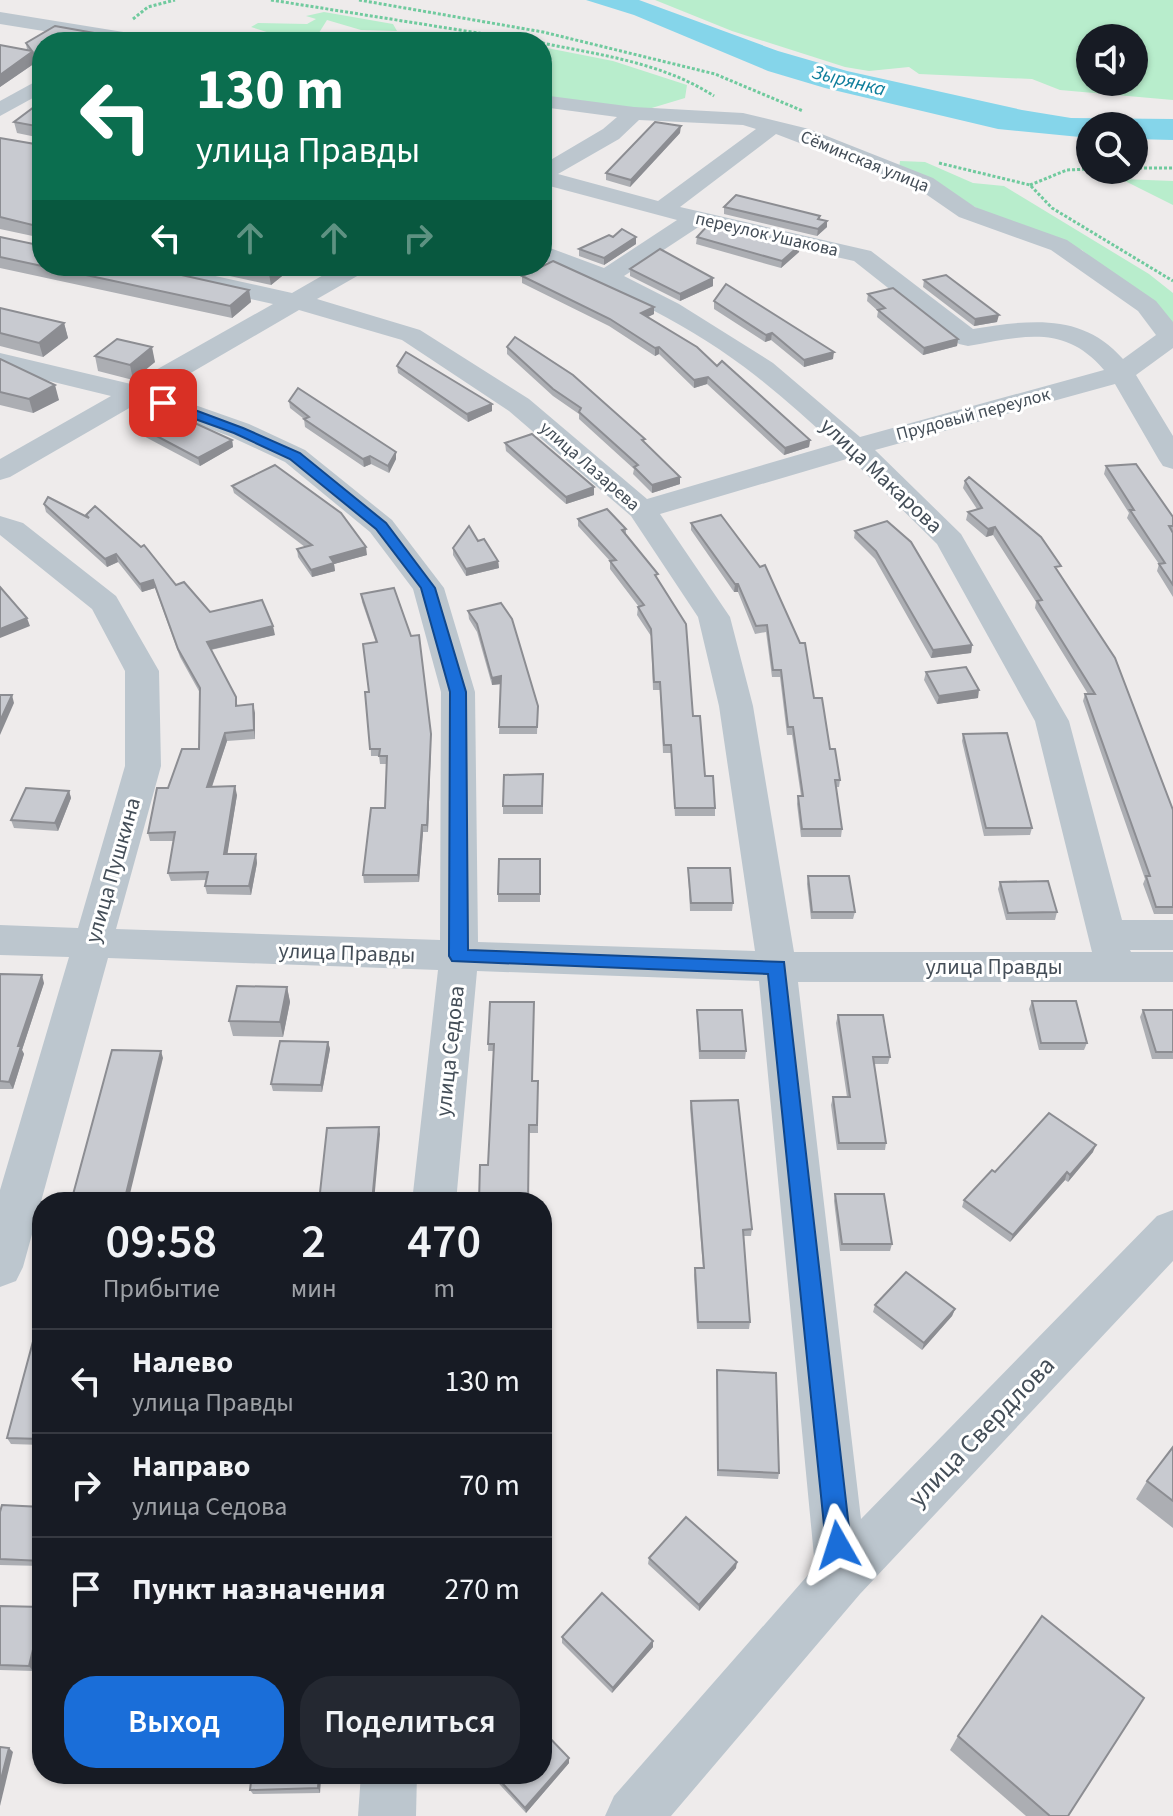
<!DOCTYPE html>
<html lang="ru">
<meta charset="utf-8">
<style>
body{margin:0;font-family:"Source Sans 3",sans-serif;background:#242831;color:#f1f3f6;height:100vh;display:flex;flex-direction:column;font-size:30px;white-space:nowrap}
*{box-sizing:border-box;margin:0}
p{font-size:26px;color:#9ea1a6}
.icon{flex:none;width:44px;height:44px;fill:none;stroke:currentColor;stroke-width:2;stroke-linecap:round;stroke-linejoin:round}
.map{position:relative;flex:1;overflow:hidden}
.panel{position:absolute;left:32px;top:1192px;width:520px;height:592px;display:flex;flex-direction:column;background:#171b24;border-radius:32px;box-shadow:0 2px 6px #0004}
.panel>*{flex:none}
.top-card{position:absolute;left:32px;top:32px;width:520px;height:244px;border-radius:32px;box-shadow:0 2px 6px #0004;background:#0b6e4f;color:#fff;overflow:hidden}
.buttons{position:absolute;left:1076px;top:24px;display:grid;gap:16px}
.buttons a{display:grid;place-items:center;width:72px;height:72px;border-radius:50%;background:#171b24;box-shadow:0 2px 6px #0004;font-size:40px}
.pin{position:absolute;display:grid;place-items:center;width:68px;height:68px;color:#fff;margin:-34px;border-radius:16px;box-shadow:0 4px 12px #0006}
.me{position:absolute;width:88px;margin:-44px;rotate:354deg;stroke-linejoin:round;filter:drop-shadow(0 0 6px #0008)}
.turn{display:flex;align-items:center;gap:28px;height:168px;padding:0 32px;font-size:36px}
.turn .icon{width:104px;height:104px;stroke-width:2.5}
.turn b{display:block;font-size:56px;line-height:68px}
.lanes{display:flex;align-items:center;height:76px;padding:0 32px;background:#0003;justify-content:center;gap:40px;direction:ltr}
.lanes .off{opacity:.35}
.eta{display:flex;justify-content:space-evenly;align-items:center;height:136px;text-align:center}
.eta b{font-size:48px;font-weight:600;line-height:56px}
.primary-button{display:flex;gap:16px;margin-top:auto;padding:16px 32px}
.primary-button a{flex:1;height:92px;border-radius:32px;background:#1a6ed9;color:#fff;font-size:32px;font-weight:600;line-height:92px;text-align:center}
.primary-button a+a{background:#242831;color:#f1f3f6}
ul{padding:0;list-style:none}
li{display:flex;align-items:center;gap:24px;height:104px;padding:0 32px;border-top:2px solid #363941}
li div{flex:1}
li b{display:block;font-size:30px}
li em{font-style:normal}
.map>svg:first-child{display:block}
.green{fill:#b8edcc;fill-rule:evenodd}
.water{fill:#85d5ea}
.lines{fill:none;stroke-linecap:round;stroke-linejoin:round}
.path{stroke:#70ca9e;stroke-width:3;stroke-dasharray:3 2;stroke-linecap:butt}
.minor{fill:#bcc6ce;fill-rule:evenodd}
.wall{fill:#acaeb3}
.shaded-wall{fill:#8c8d92}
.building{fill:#c8cad0;stroke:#8c8d92;stroke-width:2}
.route{fill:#1a6ed9;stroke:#11488d;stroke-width:2}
.labels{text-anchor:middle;stroke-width:6;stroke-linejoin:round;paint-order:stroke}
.far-street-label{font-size:18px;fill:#444e58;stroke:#fff}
.far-water-label{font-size:20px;font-style:italic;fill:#0d7d9b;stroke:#fff}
.street-label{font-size:22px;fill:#444e58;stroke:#fff}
.near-street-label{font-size:26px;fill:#444e58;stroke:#fff}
</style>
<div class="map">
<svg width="1173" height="1816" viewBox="0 0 1173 1816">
<rect width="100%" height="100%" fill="#eeebeb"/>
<!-- green -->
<g class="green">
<path d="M655 0H1173V100L1060 90 1032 79 919 74 909 67 869 71 845 67 732 31ZM1090 38H1134V82H1090Z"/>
<path d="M324 12 393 24 397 31 361 30 327 20 317 36 415 42H277L286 38 251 27 258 23 307 24 316 19 306 16Z"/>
<path d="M542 47 613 61 687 85 685 98 645 110 542 96V60L553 61 542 54Z"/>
<path d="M900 161 925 162 973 183 1004 186 1149 274 1173 293V326L1082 250 979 209 899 170Z"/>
<path d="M1121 179 1173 181V205Z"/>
</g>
<!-- water -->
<path class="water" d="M586 0H639L778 51 847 71 1022 110 1071 118 1173 119V140L1134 139V126H1090V138L998 129 825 88 768 71 634 15Z"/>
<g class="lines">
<!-- path -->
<g class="path">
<path d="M271 0 535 42"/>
<path d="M359 0 543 32 715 74 803 111"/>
<path d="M133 19 148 7 175 0"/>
<path d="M542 43C601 55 663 63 714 96"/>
<path d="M939 163 1030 185 1052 208 1173 281"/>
<path d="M1134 168H1173"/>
<path d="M1030 185 1067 170 1090 169"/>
</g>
<!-- minor -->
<g class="minor">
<path d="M0 12 148 36 158 42H112L0 24Z"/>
<path d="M42 78V93L0 116V101Z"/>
<path d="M542 95 634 107 743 113 809 129 933 178 975 207 1067 240 1156 301 1173 322V348L1136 375 1173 436V469L1163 466 1159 460 1115 384 875 450 961 534 1069 721 1122 920H1173V950H1130L1131 952H1173V982H798L861 1519 1157 1216 1173 1210V1261L860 1594 671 1816H605L614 1796 815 1567 759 981 477 971 456 1202H412L438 970 108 958 23 1267 16 1281 0 1287V1190L69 957 0 955V925L78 928 125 766V671L92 609 0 535V516L23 523 116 596 159 671 161 766 116 929 440 940 441 692 413 589 370 532 285 462 229 436 138 403 10 477 0 480V459L111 396 0 369V353L131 384 273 304 128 271 125 266H170L292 293 339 266H369L366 271 317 299 420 330 529 399 647 499 835 444C809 421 783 397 756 376 693 326 617 290 542 260V245L604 268 677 220 542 184V165L603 129 617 117 542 107ZM639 120 743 125 756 129 658 201 558 174 619 139ZM776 134 917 188 959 217 1051 250 1138 311 1156 335 1123 359C1082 312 1029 320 973 329L871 251 680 207ZM700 226 854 261 959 344 968 346C1022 337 1064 323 1104 370L860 437 773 363 679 304 624 276ZM299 310 402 340 509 411 631 516 698 617 719 706 755 951 478 942 475 692 444 588 392 520 305 450 249 424 158 392ZM850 458 937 544 1035 721 1092 952H794L753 706 730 617 660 514Z"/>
<path d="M361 1774H417L416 1816H358Z"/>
</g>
</g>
<!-- wall -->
<g class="wall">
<path d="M42 42V73L35 63 0 87V45L27 50 26 43Z"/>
<path d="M42 101V238L0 229V138L41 145V138L17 133 14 122Z"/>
<path d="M680 133 630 187 606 180V173Z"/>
<path d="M724 207 820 216V219L827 227 817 236 724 214Z"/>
<path d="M0 237 42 266 249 290 251 302 232 318 0 268Z"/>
<path d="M613 237H636V244L604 265 579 256V249Z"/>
<path d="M697 237 800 245 799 252 781 268 696 244Z"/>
<path d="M184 266H292V268L271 285Z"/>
<path d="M630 269 713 286 680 301 630 276Z"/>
<path d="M522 276 654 314 648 317 717 366 810 440 809 447 784 455 707 384 694 388 659 354 655 356 609 326 522 283Z"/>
<path d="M924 280 997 322 974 326 923 287Z"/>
<path d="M868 294 958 339 957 346 923 355 877 317 878 311 867 301Z"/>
<path d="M714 301 833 359 804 367 771 340 765 342 714 309Z"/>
<path d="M0 308 64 323 68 338 43 357 0 346Z"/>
<path d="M507 347 645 443 680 484 652 493 633 474 634 469 579 419V414L553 396 507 354Z"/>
<path d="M95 356 155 362 133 380 98 371Z"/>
<path d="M0 359 59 400 33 413 0 405Z"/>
<path d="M397 366 492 411 468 422 398 373Z"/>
<path d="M289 401 396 452V459L389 473 371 464 364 467 305 427 304 419 290 408Z"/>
<path d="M134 424 232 440 233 447 200 466 136 432Z"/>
<path d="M505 443 594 495 566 504 506 451Z"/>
<path d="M1106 466 1173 517V597L1157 571 1159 564 1127 518 1129 513 1104 474Z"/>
<path d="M965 481 1059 573 1173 810V914H1154L1143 884 1145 879 1083 701 1085 694H1088L1035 608 1036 602 993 535 986 537 966 520 968 512 977 509 963 488Z"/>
<path d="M232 486 367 555 334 564 335 571 312 577 298 557 297 549 305 547 234 493Z"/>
<path d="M44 504 176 585 210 612 275 635 211 650 238 706 255 713V739L227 741 212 787 237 795 227 854H256L257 863 251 895 207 894 205 886 206 880 171 881 168 873 174 841H150L148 833 168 788 199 749 200 693 180 657 155 588 142 592 118 562 107 567 46 512Z"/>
<path d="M721 515 814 698 840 780 839 787H836L842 829 841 837H801L797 804 798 796H801L792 735H787L780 677H772L766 632 755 634 738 592H734L691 530V523Z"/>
<path d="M578 519 626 529V535L658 580 693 716 705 776 715 808V816H675L671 753H663L660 690H653L651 636 637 615 638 607H639L610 569V561L578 526Z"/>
<path d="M855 531 972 645 971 653 931 658 875 559 854 538Z"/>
<path d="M478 541 498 561 499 568 466 576 453 555V548Z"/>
<path d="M361 594 431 742 428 832H423L419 882 364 883 363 875 385 808 387 764H380L379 756H371L369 692 376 643 362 602Z"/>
<path d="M468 611 538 706 537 734H499L501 684 492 685 477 632 469 619Z"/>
<path d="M926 672 978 698 937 704 924 680Z"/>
<path d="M963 734 1032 828 1030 835 984 836 962 741Z"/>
<path d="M543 774V814H503V806Z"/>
<path d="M69 791 71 798 58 831 14 828 11 820Z"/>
<path d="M540 859V902H498V894Z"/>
<path d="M688 868 733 903 732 911H690Z"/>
<path d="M808 876 855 912 853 919H811L807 884Z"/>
<path d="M1000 882 1057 912 1055 920H1006L998 889Z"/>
<path d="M0 974 44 983 22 1050 24 1054 13 1089H0Z"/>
<path d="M287 987 290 1002 283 1037 233 1036 229 1021Z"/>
<path d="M1032 1001 1087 1043 1084 1050H1039L1029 1009Z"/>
<path d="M490 1002 533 1081H538V1133H530L493 1051H488Z"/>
<path d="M697 1010 746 1051 745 1059H699Z"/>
<path d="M1143 1010H1173V1059H1152L1140 1017Z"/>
<path d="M838 1015 890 1057 888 1064H874L886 1143 885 1150H837L831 1105 833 1097H847L836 1023Z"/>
<path d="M328 1042 330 1049 322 1092 273 1091 271 1084Z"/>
<path d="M691 1101 752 1229 751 1236H743L750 1322 749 1329H697L694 1275 695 1268H703L690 1108Z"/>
<path d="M1093 1152 1068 1182 1065 1180 1010 1242 962 1207 964 1200 995 1172Z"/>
<path d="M835 1194 892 1244 890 1251H840L834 1201Z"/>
<path d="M875 1305 955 1309 952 1316 922 1350 873 1312Z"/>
<path d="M42 1308V1445L11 1444 7 1438Z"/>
<path d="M717 1370 779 1473 778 1479 717 1476Z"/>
<path d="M1173 1447V1528L1136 1499 1147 1481Z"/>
<path d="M42 1507V1566L0 1565V1512Z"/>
<path d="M649 1558 736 1568 699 1611 648 1564Z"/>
<path d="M0 1606 42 1607V1633L33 1671 0 1670Z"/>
<path d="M562 1637 653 1641V1647L612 1693 562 1643Z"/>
<path d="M958 1736 1068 1816H1026L950 1750Z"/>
<path d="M569 1758V1763L526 1813 490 1774H542Z"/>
<path d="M252 1774H321L320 1793 253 1794 250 1790Z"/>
</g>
<!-- shaded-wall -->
<g class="shaded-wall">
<path d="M32 52 35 63 0 87V75Z"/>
<path d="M681 126 680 133 630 187 631 180Z"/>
<path d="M827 221V227L817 236 818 229Z"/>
<path d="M636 237V244L604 265V258Z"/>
<path d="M800 245 799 252 781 268 782 261Z"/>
<path d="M278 266H292V268L271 285 269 274Z"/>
<path d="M713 278V286L680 301V294Z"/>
<path d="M249 290 251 302 232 318 230 306Z"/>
<path d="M654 307V314L641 320V313Z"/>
<path d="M999 315 997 322 974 326 975 319Z"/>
<path d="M64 323 68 338 43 357 39 343Z"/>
<path d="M772 333 771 340 765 342 766 335Z"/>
<path d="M958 339 957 346 923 355 924 348Z"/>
<path d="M152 347 155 362 133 380 130 365Z"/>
<path d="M659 347V354L655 356V348Z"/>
<path d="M834 352 833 359 804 367V360Z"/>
<path d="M708 377 707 384 694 388V380Z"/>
<path d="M55 385 59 400 33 413 29 399Z"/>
<path d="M492 404V411L468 422 467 414Z"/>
<path d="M232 440 233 447 200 466 198 458Z"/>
<path d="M810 440 809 447 784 455 785 448Z"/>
<path d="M396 452V459L389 473 388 466Z"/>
<path d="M370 456 371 464 364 467 363 459Z"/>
<path d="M680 477V484L652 493V485Z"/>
<path d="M594 487V495L566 504V497Z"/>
<path d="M995 527 993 535 986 537 988 529Z"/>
<path d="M366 547 367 555 334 564 335 571 312 577 311 570 330 557Z"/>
<path d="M116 554 118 562 107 567 105 559Z"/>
<path d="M498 561 499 568 466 576V569Z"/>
<path d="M153 580 155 588 142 592 140 584Z"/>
<path d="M735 584H738V592H734Z"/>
<path d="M27 618 30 626 0 638V629Z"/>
<path d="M273 626 275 635 209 650 207 642Z"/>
<path d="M972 645 971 653 931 658 933 650Z"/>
<path d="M501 676V684L492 685V678Z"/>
<path d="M979 690 978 698 937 704 939 696Z"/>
<path d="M12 695 14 703 0 735V721Z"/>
<path d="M253 704 255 713V739L254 730Z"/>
<path d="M225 733 227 741 209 795 207 787Z"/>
<path d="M431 734V742L428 832 427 825Z"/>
<path d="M235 786 237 795 226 863 224 854Z"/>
<path d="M69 791 71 798 58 831 55 823Z"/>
<path d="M422 825 423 832 419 882 418 875Z"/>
<path d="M256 854 257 863 251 895 249 886Z"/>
<path d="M42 975 44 983 22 1050 24 1054 13 1089 9 1082 18 1046Z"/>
<path d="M287 987 290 1002 283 1037 280 1022Z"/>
<path d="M328 1042 330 1049 322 1092 321 1085Z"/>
<path d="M161 1051 163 1058 128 1202H124Z"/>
<path d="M379 1127 380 1134 374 1202H372Z"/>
<path d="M1096 1145 1093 1152 1068 1182 1070 1175Z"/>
<path d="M1067 1172 1065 1180 1010 1242 1013 1235Z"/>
<path d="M955 1309 952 1316 922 1350 924 1343Z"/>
<path d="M737 1562 736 1568 699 1611V1605Z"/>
<path d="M42 1612V1633L33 1671 29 1666Z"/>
<path d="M653 1641V1647L612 1693 613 1688Z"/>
<path d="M9 1748 13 1752 0 1806V1783Z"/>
<path d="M569 1758V1763L526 1813 525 1808Z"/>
<path d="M319 1774H321L320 1793 318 1788Z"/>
</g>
<!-- building -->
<g class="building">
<path d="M55 26 145 42H42V66L32 52 0 75V45L32 51 26 43Z"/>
<path d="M42 101V241L41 227 0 217V138L41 145 42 127 14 122Z"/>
<path d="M655 122 681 126 631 180 606 173Z"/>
<path d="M736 195 820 216 818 219 827 221 818 229 724 207Z"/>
<path d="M709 224 800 245 782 261 697 237Z"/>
<path d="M622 229 636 237 604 258 579 249 609 235 613 237Z"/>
<path d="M0 237 38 245 42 243V266L0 257Z"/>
<path d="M660 249 713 278 680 294 630 269Z"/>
<path d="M553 261 654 307 641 313 697 347 717 366 722 361 810 440 785 448 708 377 694 380 659 347 655 348 610 319 522 276Z"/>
<path d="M44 266H141L249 290 230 306Z"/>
<path d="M234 266H278L269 274Z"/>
<path d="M946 275 999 315 975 319 924 280Z"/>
<path d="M726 284 834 352 804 360 772 333 766 335 714 301Z"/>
<path d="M893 288 958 339 924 348 878 310 885 308 868 294Z"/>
<path d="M0 308 64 323 39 343 0 333Z"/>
<path d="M515 337 573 375 645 439 642 440 680 477 652 485 634 467 638 465 579 412 581 408 553 389 507 347Z"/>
<path d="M117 339 152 347 130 365 95 356Z"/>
<path d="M406 352 492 404 467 414 397 366Z"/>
<path d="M0 359 55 385 29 399 0 392Z"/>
<path d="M298 388 396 452 388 466 370 456 363 459 304 419 309 417 289 401Z"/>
<path d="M162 408 232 440 198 458 134 424Z"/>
<path d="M532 434 594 487 566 497 505 443Z"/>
<path d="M1136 464 1173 517V526H1169L1173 533V585L1159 564 1165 563 1130 510H1134L1106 466Z"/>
<path d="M275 465 341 513 366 547 330 557 334 563 311 570 297 549 312 545 232 486Z"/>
<path d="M969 477 1041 537 1061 566 1055 567 1115 658 1173 810V907H1156L1146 876H1150L1085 694H1095L1037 601 1042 600 995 527 988 529 968 512 982 508 965 481Z"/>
<path d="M48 497 89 518 86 515 95 506 141 547 144 545 176 585 184 582 210 612 262 600 273 626 207 642 236 697V706L253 704 254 730 225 733 207 787 235 786 224 854H256L249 886H205L208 872 168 873 175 832 148 833 157 788H168L182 749H199L200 688 178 649 153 580 140 584 116 554 105 559 44 504Z"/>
<path d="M607 509 626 529 622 530 658 574 655 575 686 624 693 716H700L705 776H713L715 808H675L671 745H664L660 682H654L651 629 638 607 644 605 610 561 616 560 578 519Z"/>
<path d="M721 515 760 567 765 565 800 643H805L814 698H822L830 749H835L840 780H835L842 829H802L798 796H803L793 727H788L781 670H773L767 625 756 626 738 584H735L691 523Z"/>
<path d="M887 521 911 542 972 645 933 650 876 551 855 531Z"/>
<path d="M469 526 478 541 484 539 498 561 466 569 453 548Z"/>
<path d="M0 587 27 618 0 629Z"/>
<path d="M394 588 411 636 419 635 431 734 427 825H422L418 875H363L371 808H385L387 756H379L380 749H370L365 692H369L363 644 377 642 361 594Z"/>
<path d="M501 603 512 619 538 706 537 727H499L501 676 492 678 477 624 468 611Z"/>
<path d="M966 667 979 690 939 696 926 672Z"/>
<path d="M0 695H12L0 721Z"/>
<path d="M1007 733 1032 828H986L963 734Z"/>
<path d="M543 774 542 806H503L504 775Z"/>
<path d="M26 788 69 791 55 823 11 820Z"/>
<path d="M499 859H540V894H498Z"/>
<path d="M688 868H730L733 903H691Z"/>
<path d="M808 876H849L855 912H812Z"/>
<path d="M1048 881 1057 912 1008 913 1000 882Z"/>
<path d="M0 974 42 975 18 1046H21L9 1082 0 1081Z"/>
<path d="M237 986 287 987 280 1022 229 1021Z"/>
<path d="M1032 1001H1076L1087 1043H1041Z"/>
<path d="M490 1002H534L532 1081H538L537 1125H529L528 1202H479L480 1165H488L494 1044H488Z"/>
<path d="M697 1010H742L746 1051H700Z"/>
<path d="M1143 1010H1173V1052H1156Z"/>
<path d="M838 1015H883L890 1057H873L886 1143H839L833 1097H850Z"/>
<path d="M280 1041 328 1042 321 1085 271 1084Z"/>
<path d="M112 1050 161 1051 124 1202H71Z"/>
<path d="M738 1100 752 1229 743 1230 750 1322H698L695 1268H704L691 1101Z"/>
<path d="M1049 1113 1096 1145 1070 1175 1067 1172 1013 1235 964 1200 992 1170 995 1172Z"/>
<path d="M379 1127 372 1202H319L327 1128Z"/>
<path d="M835 1194H884L892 1244H842Z"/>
<path d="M906 1272 955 1309 924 1343 875 1305Z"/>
<path d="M42 1308V1439L7 1438Z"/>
<path d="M717 1370 776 1373 779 1473 718 1470Z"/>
<path d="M1173 1447V1501L1147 1481Z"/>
<path d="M2 1505 42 1507V1561L0 1559V1512Z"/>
<path d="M686 1517 737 1562 699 1605 649 1558Z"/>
<path d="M602 1593 653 1641 613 1688 562 1637Z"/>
<path d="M0 1606 42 1607V1612L29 1666 0 1665Z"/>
<path d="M1042 1616 1144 1698 1068 1816H1050L958 1736Z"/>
<path d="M542 1730 569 1758 525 1808 494 1774H542Z"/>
<path d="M0 1747 9 1748 0 1783Z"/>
<path d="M252 1774H319L318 1788 250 1790Z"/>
</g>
<!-- route -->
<path class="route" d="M159 400H168L243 428 300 453 386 523 435 588 466 692 468 950 784 962 851 1545 847 1554 838 1558 830 1554 826 1545 768 974 452 961 449 956 450 692 421 588 376 529 290 459 234 433 159 406Z"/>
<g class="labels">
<!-- far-street labels -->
<g class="far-street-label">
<text transform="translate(865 161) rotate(22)" y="6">Сёминская улица</text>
<text transform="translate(767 234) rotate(13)" y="6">переулок Ушакова</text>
<text transform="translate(973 414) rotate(-15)" y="6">Прудовый переулок</text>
<text transform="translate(590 466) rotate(41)" y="6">улица Лазарева</text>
</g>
<!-- far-water labels -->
<g class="far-water-label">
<text transform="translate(849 80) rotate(14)" y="7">Зырянка</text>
</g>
<!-- street labels -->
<g class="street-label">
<text transform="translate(882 475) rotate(43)" y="8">улица Макарова</text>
<text transform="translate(112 870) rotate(-74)" y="8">улица Пушкина</text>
<text transform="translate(347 952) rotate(2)" y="8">улица Правды</text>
<text x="994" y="974">улица Правды</text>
<text transform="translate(449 1051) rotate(-84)" y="8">улица Седова</text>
</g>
<!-- near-street labels -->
<g class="near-street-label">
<text transform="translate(981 1431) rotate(-46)" y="9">улица Свердлова</text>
</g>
</g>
</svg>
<div class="buttons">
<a><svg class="icon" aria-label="sound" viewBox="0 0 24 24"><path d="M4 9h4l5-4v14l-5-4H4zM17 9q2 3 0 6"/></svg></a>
<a><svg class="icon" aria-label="search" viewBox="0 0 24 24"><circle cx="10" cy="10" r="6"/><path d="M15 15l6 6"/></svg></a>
</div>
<div class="pin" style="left:163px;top:403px;background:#d93025"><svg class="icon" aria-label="arrive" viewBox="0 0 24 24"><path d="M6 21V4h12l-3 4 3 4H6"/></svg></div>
<svg class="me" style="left:838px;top:1545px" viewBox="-20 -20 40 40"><path d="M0-17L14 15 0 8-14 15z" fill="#1a6ed9" stroke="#fff" stroke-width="4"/></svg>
<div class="top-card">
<div class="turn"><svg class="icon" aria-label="left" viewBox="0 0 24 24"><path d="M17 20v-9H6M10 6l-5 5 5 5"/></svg><div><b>130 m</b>улица Правды</div></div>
<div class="lanes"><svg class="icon" aria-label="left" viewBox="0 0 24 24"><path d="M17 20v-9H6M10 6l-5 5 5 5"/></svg><svg class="icon off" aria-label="ahead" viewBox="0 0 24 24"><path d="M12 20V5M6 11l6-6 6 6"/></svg><svg class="icon off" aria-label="ahead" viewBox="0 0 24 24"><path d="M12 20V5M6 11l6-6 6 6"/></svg><svg class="icon off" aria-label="right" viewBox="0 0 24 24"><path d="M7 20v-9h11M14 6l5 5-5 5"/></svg></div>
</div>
<section class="panel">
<div class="eta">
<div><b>09:58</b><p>Прибытие</p></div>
<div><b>2</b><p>мин</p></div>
<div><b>470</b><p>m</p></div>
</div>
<ul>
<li><svg class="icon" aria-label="left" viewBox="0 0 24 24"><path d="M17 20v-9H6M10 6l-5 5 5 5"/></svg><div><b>Налево</b><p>улица Правды</p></div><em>130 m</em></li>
<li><svg class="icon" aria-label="right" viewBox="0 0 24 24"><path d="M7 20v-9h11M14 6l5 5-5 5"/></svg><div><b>Направо</b><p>улица Седова</p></div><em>70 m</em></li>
<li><svg class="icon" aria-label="arrive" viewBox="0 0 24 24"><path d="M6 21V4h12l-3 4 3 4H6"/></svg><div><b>Пункт назначения</b></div><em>270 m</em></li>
</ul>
<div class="primary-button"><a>Выход</a><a>Поделиться</a></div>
</section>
</div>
